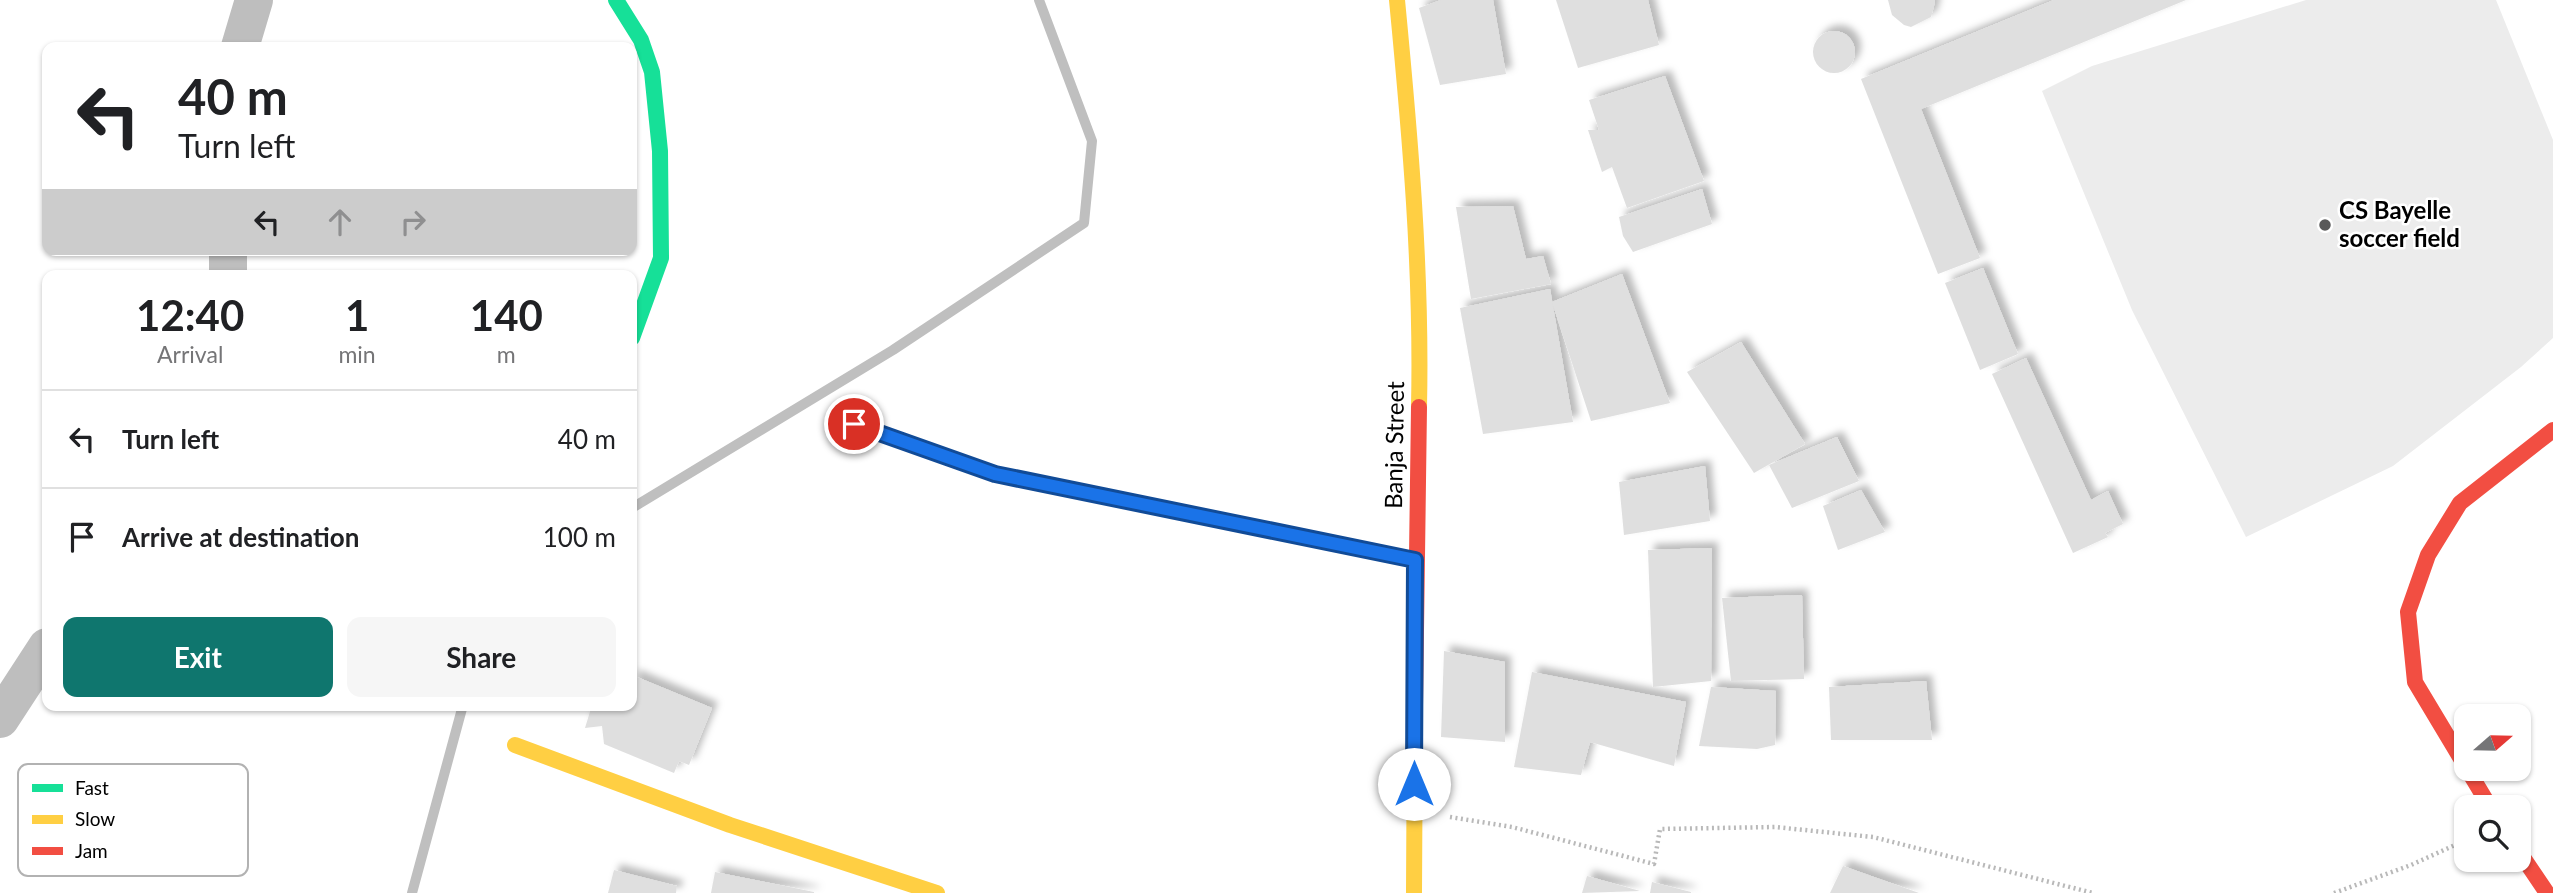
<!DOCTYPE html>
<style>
body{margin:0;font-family:Lato,sans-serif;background:#f6f6f6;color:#202124;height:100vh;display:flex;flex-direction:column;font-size:26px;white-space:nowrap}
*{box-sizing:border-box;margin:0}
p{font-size:23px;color:#757577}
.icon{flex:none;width:38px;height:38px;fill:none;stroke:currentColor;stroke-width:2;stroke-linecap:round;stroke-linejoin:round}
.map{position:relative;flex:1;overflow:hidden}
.panel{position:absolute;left:42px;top:270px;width:595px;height:441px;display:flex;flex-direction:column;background:#fff;border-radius:14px;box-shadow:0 2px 5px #0004}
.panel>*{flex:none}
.guide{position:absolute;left:42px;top:42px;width:595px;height:214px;border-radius:14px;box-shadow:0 2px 5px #0004;background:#fff;color:#202124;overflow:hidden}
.needle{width:46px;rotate:70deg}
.tools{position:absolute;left:2454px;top:704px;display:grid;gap:14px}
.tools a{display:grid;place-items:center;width:77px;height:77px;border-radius:14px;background:#fff;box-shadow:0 2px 5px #0004;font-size:35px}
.pin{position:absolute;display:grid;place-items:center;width:60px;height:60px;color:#fff;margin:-30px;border:4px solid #fff;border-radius:50%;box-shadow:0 2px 7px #0007}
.me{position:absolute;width:77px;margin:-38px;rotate:0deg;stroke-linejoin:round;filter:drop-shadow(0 0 5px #0008)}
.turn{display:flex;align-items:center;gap:24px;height:147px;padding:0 21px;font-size:32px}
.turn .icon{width:91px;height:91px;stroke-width:2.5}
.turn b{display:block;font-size:49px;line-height:60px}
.lanes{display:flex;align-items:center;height:66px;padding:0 21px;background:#0003;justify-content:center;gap:35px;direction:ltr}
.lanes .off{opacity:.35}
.eta{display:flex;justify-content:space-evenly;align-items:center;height:119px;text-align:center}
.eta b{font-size:42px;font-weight:700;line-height:49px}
.cta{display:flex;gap:14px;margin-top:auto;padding:14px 21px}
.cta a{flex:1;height:80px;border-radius:14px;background:#0f766e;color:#fff;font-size:28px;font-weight:700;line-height:80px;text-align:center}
.cta a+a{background:#f6f6f6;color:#202124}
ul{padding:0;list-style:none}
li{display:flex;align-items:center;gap:21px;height:98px;padding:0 21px;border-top:2px solid #e0e0e0}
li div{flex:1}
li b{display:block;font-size:26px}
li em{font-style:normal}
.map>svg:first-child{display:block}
.green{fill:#ececec}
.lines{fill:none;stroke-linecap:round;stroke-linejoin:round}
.stream{stroke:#bfbfbf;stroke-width:10}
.building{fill:#dfdfdf;filter:url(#shadow)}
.path{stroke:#b9b9b9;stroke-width:4.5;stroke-dasharray:2 3.5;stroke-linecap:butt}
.street{stroke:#bebebe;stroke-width:38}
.fast{stroke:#16e098;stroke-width:16}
.slow{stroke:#ffcf43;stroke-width:16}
.jam{stroke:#f24e42;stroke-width:16}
.route-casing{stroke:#114b97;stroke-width:18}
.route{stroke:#1a73e8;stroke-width:12}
.poi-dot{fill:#595959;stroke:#fff;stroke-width:2.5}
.labels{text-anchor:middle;stroke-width:5;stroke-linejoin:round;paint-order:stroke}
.poi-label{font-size:24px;font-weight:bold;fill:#000;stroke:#fff;text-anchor:start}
.street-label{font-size:24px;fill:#000;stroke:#fff}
.key{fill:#fff;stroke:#b2b2b2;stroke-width:2}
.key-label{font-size:19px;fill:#000}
</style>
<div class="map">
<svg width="2553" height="893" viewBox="0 0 2553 893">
<defs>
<filter id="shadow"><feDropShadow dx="6" dy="-6" stdDeviation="3.5" flood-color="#0004"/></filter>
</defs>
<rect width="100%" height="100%" fill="#fff"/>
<!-- green -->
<path class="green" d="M2306 0H2496L2553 140V338L2521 367 2393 466 2246 537 2132 310 2042 91 2092 66Z"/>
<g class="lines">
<!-- stream -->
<g class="stream">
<path d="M632 508 893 350 1084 223 1092 141 1039 0"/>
<path d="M412 893 463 705"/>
</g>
</g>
<!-- building -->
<g class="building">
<path d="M1441 0H1493L1506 74 1440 85 1419 8Z"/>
<path d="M1556 0H1648L1659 45 1578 68Z"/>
<path d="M1888 0H1935V2L1931 17 1911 27 1904 25 1892 15Z"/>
<path d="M2054 0H2186L1921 109 1980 258 1938 274 1861 79Z"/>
<circle cx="1834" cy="52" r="21"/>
<path d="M1665 76 1704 181 1627 208 1612 167 1602 172 1588 130H1599L1589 100Z"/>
<path d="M1702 189 1712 224 1633 252 1623 236 1619 217Z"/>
<path d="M1513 206 1526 259 1543 256 1551 284 1471 299 1456 207Z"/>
<path d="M1983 268 2018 354 1980 370 1945 283Z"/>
<path d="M1622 274 1670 403 1591 421 1552 302Z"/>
<path d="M1550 289 1573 422 1483 434 1460 308Z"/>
<path d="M1741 342 1805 444 1754 473 1687 372Z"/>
<path d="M2026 358 2091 500 2108 491 2123 524 2105 533 2108 537 2073 553 1992 374Z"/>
<path d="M1837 437 1859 481 1792 508 1769 465Z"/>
<path d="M1705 466 1710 521 1624 535 1619 482Z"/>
<path d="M1861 490 1885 532 1838 550 1823 506Z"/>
<path d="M1712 548 1711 681 1653 687 1648 550Z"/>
<path d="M1802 595 1804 679 1731 681 1722 598Z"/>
<path d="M1444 651 1505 662V742L1441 737Z"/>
<path d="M1532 672 1686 702 1674 766 1590 742 1581 775 1514 767Z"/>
<path d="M632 675 712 708 689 765 679 761 674 773 604 744 602 726 585 728 592 705H632Z"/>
<path d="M1926 681 1932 740H1831L1829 687Z"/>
<path d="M1711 687 1776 691 1775 745 1757 749 1699 746Z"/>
<path d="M1843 866 1919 893H1830Z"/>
<path d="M614 870 677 886 676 893H608Z"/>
<path d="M715 872 814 892V893H711Z"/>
<path d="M1587 876 1640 891 1582 893Z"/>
<path d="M1652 882 1691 892V893H1650Z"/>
</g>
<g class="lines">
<!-- path -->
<g class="path">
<path d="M1450 817 1512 827 1654 864 1660 829 1775 827 1873 837 2093 893"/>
<path d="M2334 893 2411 865 2466 840"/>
</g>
<!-- street -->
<g class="street">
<path d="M240 47 254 0"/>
<path d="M228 250V275"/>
<path d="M0 719 47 647"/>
</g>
<!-- fast -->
<g class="fast">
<path d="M616 0 641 40 652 72 660 151 661 258 632 338"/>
<path d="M854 424 995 474 1415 560"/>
</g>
<!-- slow -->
<g class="slow">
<path d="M1397 0C1410 135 1422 271 1419 407"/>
<path d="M515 745 730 825 937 893"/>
<path d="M1414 893 1415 705"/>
</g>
<!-- jam -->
<g class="jam">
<path d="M1415 705 1419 407"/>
<path d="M2490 807 2415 682 2408 612 2428 555 2460 503 2553 430"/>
<path d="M2518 850 2547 893"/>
</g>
</g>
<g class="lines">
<defs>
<path id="route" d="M854 424 995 474 1415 560 1414 784"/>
</defs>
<!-- route casing -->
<use href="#route" class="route-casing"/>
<!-- route -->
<use href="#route" class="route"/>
</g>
<!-- markers -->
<circle class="poi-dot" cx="2325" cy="225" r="7"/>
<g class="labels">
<!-- poi labels -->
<g class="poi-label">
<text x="2339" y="219">CS Bayelle<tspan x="2339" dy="28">soccer field</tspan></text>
</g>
<!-- street labels -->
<g class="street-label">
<text transform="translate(1395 445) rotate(-89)" y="8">Banja Street</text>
</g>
</g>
<!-- legend -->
<rect x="18" y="764" width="230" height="112" rx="10" class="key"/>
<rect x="32" y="784" width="31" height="8" fill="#16e098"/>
<rect x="32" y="815" width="31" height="9" fill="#ffcf43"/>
<rect x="32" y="847" width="31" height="8" fill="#f24e42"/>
<g class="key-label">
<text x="75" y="795">Fast</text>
<text x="75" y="826">Slow</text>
<text x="75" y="858">Jam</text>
</g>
</svg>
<div class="tools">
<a><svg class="needle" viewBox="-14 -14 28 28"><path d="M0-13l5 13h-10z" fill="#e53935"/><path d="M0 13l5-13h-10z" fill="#757577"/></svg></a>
<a><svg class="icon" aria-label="search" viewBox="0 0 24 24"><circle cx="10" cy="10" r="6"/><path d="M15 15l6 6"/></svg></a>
</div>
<div class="pin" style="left:854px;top:424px;background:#d93025"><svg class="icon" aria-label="arrive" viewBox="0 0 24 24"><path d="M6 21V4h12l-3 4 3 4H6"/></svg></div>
<svg class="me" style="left:1414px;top:784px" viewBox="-20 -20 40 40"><circle r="19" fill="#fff"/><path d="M0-13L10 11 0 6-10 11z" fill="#1a73e8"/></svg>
<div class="guide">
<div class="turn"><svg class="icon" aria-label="left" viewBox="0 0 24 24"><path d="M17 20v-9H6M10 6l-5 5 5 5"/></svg><div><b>40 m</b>Turn left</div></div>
<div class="lanes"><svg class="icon" aria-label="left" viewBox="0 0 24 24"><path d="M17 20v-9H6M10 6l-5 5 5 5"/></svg><svg class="icon off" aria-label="ahead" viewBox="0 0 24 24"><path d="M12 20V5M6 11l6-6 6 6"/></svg><svg class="icon off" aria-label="right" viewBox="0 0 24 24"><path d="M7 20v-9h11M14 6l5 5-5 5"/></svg></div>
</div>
<section class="panel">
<div class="eta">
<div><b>12:40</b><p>Arrival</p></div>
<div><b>1</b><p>min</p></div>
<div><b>140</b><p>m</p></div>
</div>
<ul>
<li><svg class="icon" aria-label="left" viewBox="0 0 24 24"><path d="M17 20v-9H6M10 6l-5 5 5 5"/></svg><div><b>Turn left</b></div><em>40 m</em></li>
<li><svg class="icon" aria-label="arrive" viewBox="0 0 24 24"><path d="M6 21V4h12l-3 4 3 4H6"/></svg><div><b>Arrive at destination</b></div><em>100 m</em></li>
</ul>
<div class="cta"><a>Exit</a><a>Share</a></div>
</section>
</div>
